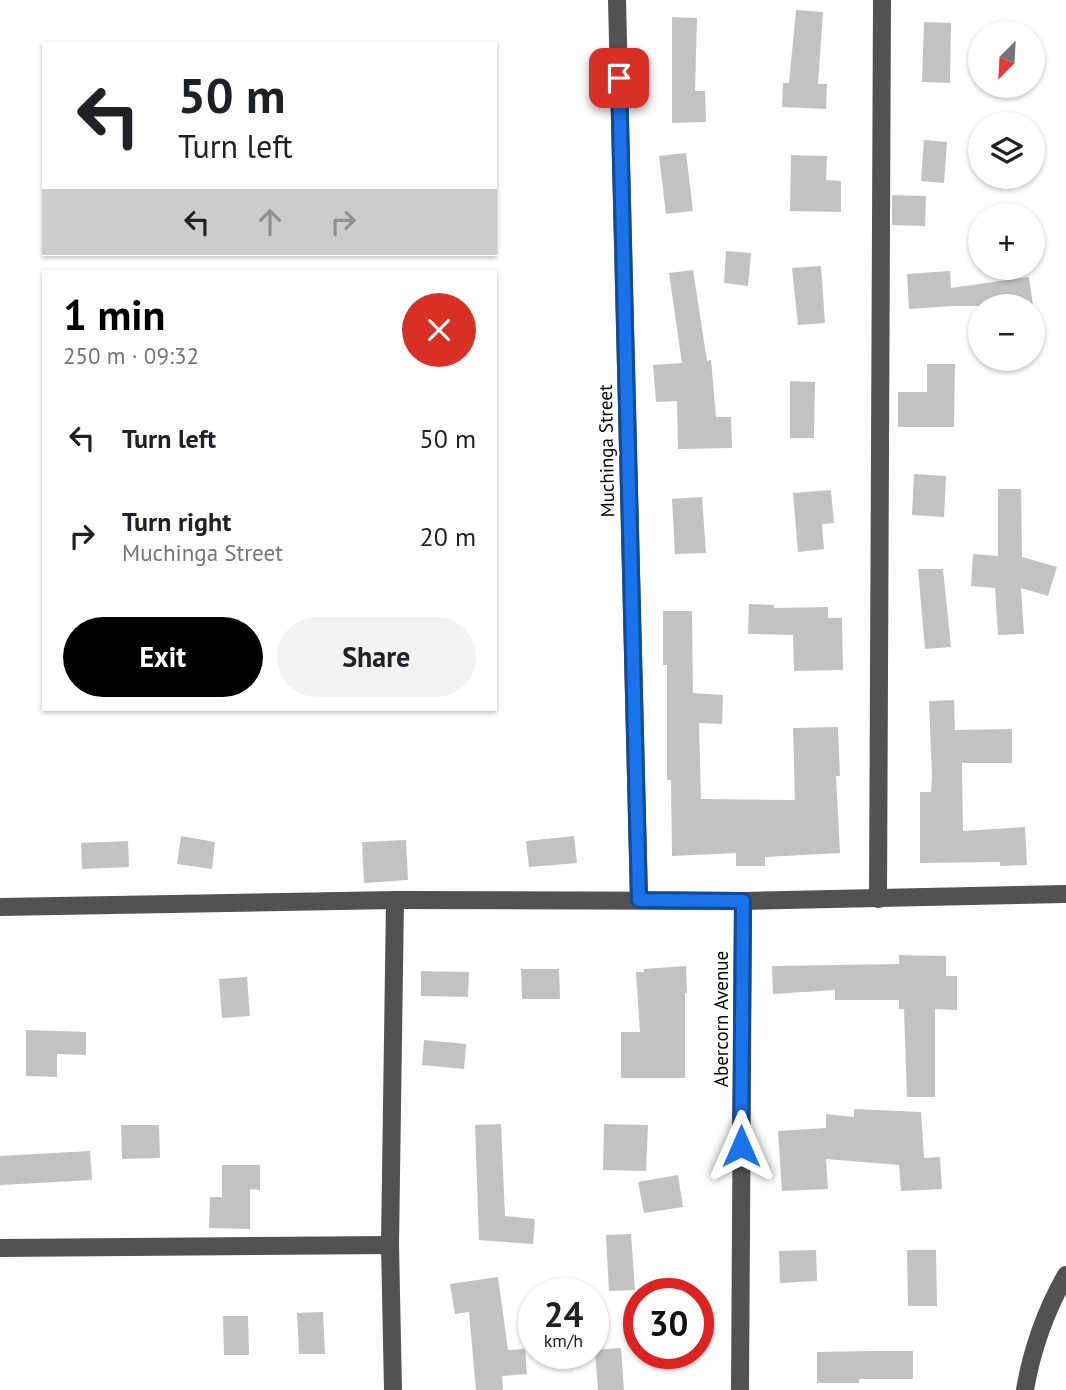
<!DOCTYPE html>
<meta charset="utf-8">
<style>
body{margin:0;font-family:"PT Sans",sans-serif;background:#f2f2f2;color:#202124;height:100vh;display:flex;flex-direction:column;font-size:26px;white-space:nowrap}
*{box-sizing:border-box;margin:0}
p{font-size:23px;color:#757577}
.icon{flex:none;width:38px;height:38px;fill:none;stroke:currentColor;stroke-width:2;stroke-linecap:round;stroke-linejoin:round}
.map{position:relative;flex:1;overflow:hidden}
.drawer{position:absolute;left:42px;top:270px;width:455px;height:441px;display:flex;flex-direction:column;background:#fff;border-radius:0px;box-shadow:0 2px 5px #0004}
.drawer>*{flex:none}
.guide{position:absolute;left:42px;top:42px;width:455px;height:214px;border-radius:0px;box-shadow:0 2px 5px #0004;background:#fff;color:#202124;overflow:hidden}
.needle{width:46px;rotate:204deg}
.buttons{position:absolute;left:968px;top:21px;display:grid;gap:14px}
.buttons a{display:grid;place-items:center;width:77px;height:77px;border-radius:50%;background:#fff;box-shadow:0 2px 5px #0004;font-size:35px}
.speed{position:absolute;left:518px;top:1278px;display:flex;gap:14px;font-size:35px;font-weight:700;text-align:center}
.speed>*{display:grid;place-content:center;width:91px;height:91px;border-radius:50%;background:#fff;box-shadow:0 2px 5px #0004;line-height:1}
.speed small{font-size:18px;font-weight:400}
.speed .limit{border:10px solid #d22;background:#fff;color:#111}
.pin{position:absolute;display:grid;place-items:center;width:60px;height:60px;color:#fff;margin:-30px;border-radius:14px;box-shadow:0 4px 10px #0006}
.me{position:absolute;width:77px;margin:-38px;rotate:0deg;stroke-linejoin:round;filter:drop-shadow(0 0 5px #0008)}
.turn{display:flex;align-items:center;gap:24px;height:147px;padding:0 21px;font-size:32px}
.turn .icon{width:91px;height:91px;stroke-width:2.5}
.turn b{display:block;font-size:49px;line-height:60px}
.lanes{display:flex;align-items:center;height:66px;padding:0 21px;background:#0003;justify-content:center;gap:35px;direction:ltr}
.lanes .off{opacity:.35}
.round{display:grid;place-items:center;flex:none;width:74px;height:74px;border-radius:37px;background:#f2f2f2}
.summary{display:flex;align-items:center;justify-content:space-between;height:119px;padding:0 21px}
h1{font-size:42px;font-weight:600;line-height:52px;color:#000}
.primary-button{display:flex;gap:14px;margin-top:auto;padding:14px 21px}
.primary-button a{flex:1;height:80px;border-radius:42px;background:#000;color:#fff;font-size:28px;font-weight:600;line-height:80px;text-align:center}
.primary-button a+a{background:#f2f2f2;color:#202124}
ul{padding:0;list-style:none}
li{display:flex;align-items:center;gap:21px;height:98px;padding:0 21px}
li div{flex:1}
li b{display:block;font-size:26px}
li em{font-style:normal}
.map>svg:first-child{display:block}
.building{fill:#c2c2c2}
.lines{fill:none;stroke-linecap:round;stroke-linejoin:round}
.minor{stroke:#525252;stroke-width:18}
.route-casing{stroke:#114b97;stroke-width:18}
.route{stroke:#1a73e8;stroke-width:12}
.labels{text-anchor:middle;stroke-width:5;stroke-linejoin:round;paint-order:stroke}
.street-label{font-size:19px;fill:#000;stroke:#fff}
</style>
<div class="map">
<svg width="1066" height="1390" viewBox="0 0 1066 1390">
<rect width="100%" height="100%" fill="#fff"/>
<!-- building -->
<g class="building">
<path d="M796 10 823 12 818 84H827L826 109 782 107 783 83H789Z"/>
<path d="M672 17 697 18 695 91H705L706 122 672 123Z"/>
<path d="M924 22 951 23 950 83 922 82Z"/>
<path d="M924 140 947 142 944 183 921 181Z"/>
<path d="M686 153 693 211 666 214 659 156Z"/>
<path d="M791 155 827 156 826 180 841 181V212L790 211Z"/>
<path d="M892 195 926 196 925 226 892 225Z"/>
<path d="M726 251 751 253 748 286 724 283Z"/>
<path d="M821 266 825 323 798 325 792 268Z"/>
<path d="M693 270 707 361 711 360 716 417H731L732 448 678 449 677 401 656 402 653 365 682 363 669 273Z"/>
<path d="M950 271 951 288 1029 277 1033 306H953L909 309 907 274Z"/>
<path d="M927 364H955L954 427H898V392H927Z"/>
<path d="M790 381 815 382 814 438H790Z"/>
<path d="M914 474 946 476 944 517 912 515Z"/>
<path d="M998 489H1021L1022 557 1057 567 1048 596 1021 588 1024 634 998 635 995 588 971 586 973 554 998 556Z"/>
<path d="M831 490 834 523 822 524 824 549 798 552 793 493Z"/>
<path d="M702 497 706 553 675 554 672 499Z"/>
<path d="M918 569H943L951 647 925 649Z"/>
<path d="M749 604 774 605V608L828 607V618H842L843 670 794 671 793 635 748 634Z"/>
<path d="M663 611H692L693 693 723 695 722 724 699 723 701 799 795 800 793 728 838 727 840 776H836L840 853 765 857V866H736V853L672 856 671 780H667V665H663Z"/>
<path d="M954 700 955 730 1012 729V763H962L963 831 1025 827 1027 865 1000 866V862L920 863V792H931L932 777 929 701Z"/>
<path d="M181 836 215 842 212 869 177 864Z"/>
<path d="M574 836 577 863 529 867 526 841Z"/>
<path d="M406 840 408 880 364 883 362 842Z"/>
<path d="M128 841 129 867 82 869 81 843Z"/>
<path d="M899 955 946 956V976H957V1010L935 1009V1097H907L904 1009H899V1000H835V990L773 994 772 966 899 964Z"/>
<path d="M686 966 687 993H685V1078H621V1032H640L636 972H644V969Z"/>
<path d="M521 969H559L560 999H522Z"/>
<path d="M421 971 469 972 468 997 421 996Z"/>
<path d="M247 977 250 1016 222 1018 219 979Z"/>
<path d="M26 1030 86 1032V1055L57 1054V1077L26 1076Z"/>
<path d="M424 1040 466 1044 464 1069 422 1065Z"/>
<path d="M854 1109 921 1112 924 1158 940 1157 942 1189 901 1191 899 1165 826 1159 828 1189 782 1191 778 1131 826 1128V1114L854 1117Z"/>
<path d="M501 1124 505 1216 535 1219 533 1244 479 1240 475 1125Z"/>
<path d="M604 1124 648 1125 646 1171 603 1170Z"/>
<path d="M121 1125H159L160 1158 122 1159Z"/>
<path d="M90 1151 92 1180 0 1185V1156Z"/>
<path d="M222 1165H260V1190L250 1189V1229L209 1228 210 1197H222Z"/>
<path d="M678 1175 683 1207 644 1213 638 1182Z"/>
<path d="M631 1234 635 1290 609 1291 606 1235Z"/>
<path d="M816 1250 817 1281 780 1283 779 1251Z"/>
<path d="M907 1250H936L937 1306H908Z"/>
<path d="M498 1277 508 1350 525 1349 527 1374 502 1376 503 1390H476L469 1312 455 1314 450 1284Z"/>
<path d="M323 1312 325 1354H299L297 1313Z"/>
<path d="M223 1316H248L249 1355H224Z"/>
<path d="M621 1348 624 1390H598L595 1350Z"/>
<path d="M874 1351H913V1379H859V1383H817V1352Z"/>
</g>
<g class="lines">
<!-- minor -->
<g class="minor">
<path d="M617 0 639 900"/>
<path d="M878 899 882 0"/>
<path d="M0 907 395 900 743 901 1066 894"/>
<path d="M0 1248 390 1245"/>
<path d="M393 1390 390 1245 395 900"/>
<path d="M740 1390 743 901"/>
<path d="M1025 1390C1032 1349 1045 1312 1066 1275"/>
</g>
</g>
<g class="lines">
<defs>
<path id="route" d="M619 78 639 900 743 901 741 1146"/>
</defs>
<!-- route casing -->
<use href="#route" class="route-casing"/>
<!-- route -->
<use href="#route" class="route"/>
</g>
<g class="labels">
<!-- street labels -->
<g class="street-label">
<text transform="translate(606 451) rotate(-91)" y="7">Muchinga Street</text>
<text transform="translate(721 1019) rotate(-90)" y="7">Abercorn Avenue</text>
</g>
</g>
</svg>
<div class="buttons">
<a><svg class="needle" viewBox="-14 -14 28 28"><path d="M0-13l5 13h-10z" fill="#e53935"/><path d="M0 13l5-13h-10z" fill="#757577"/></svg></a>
<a><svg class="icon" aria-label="layers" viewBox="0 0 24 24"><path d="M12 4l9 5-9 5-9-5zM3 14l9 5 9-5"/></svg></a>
<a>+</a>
<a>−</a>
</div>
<div class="speed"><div>24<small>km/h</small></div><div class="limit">30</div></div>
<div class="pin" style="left:619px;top:78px;background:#d93025"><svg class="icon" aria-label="arrive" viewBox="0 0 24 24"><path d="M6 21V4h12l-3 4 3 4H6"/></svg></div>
<svg class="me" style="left:741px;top:1146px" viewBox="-20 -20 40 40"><path d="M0-17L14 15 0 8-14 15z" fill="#1a73e8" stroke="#fff" stroke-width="4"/></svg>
<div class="guide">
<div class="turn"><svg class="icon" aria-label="left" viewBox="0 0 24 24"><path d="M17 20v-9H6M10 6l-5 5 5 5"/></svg><div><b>50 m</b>Turn left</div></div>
<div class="lanes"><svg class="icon" aria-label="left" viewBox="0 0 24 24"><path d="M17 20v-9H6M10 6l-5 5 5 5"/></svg><svg class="icon off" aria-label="ahead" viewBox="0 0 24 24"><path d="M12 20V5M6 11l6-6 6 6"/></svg><svg class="icon off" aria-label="right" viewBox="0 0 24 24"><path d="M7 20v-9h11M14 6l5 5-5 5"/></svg></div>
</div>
<section class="drawer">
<div class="summary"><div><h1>1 min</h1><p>250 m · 09:32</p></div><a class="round" style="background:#d93025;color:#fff"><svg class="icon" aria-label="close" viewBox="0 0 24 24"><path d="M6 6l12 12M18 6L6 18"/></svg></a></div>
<ul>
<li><svg class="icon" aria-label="left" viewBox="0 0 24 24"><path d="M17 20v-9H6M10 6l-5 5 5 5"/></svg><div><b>Turn left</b></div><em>50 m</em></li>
<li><svg class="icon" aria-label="right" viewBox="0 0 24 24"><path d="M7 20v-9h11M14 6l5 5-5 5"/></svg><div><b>Turn right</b><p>Muchinga Street</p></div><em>20 m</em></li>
</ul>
<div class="primary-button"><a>Exit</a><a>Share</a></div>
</section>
</div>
